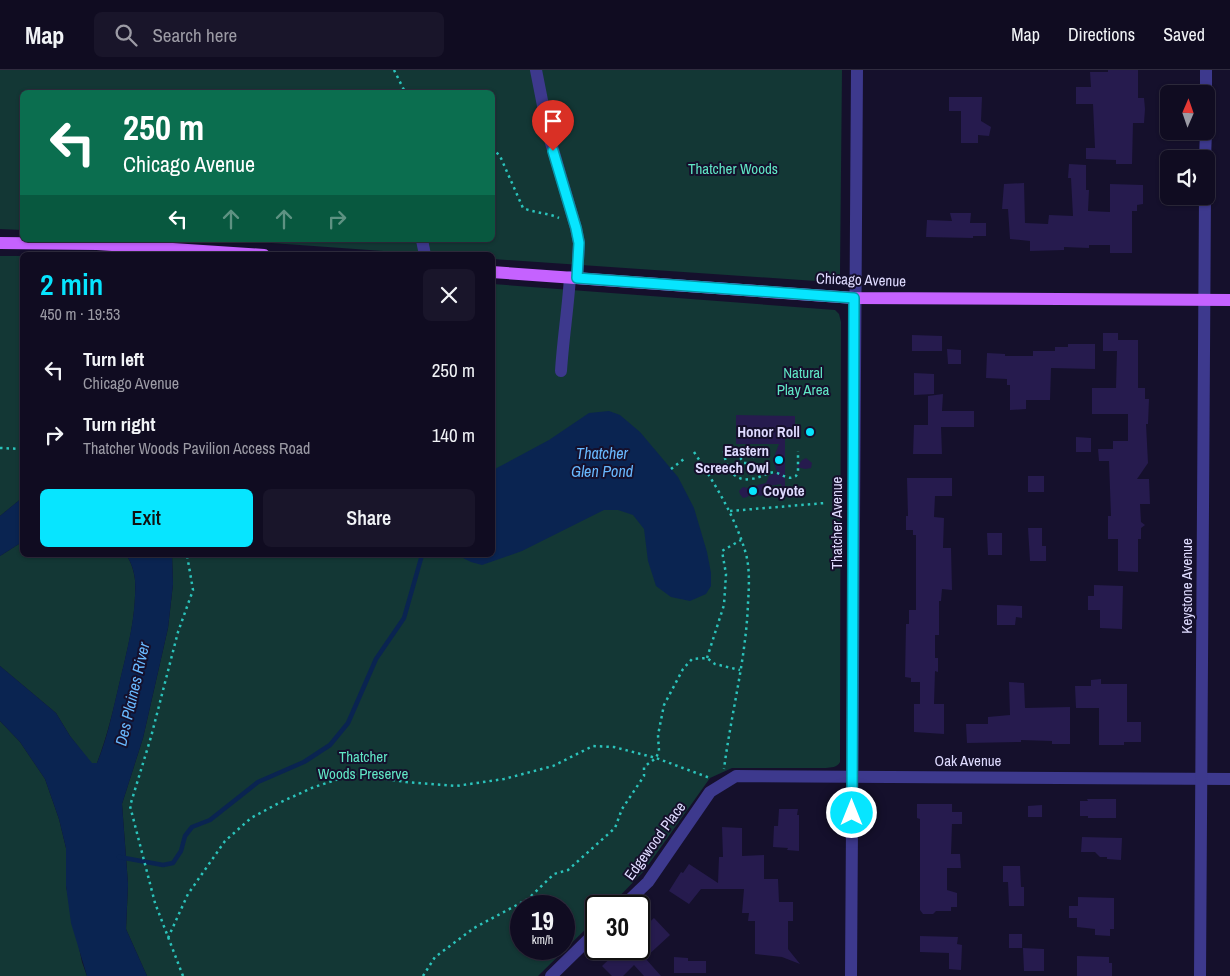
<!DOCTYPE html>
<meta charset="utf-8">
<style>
body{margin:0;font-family:"Archivo Narrow",sans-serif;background:#19152a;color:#f1f3f6;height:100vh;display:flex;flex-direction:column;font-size:19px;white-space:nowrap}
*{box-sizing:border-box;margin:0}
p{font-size:16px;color:#9c9ba5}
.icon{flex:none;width:28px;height:28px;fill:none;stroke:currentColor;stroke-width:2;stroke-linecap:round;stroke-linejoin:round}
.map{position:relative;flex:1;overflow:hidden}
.panel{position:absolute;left:20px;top:182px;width:475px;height:305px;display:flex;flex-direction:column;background:#100c21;border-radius:8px;box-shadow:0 1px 4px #0004,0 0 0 1px #302c3f}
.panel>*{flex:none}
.banner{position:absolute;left:20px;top:20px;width:475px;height:152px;border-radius:8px;box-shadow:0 1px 4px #0004,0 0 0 1px #302c3f;background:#0b6e4f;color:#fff;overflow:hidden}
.needle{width:32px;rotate:2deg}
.buttons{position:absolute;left:1160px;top:15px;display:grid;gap:10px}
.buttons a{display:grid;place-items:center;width:55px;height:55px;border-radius:8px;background:#100c21;box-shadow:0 1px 4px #0004,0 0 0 1px #302c3f;font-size:25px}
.speed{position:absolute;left:510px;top:825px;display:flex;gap:10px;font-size:25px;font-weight:700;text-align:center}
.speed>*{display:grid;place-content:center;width:65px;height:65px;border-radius:50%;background:#100c21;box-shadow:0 1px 4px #0004,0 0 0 1px #302c3f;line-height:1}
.speed small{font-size:12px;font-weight:400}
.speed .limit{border:2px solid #111;border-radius:8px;background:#fff;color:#111}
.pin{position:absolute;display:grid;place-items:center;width:42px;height:42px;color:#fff;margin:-51px -21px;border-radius:50% 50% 50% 0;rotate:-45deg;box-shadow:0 0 5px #0007}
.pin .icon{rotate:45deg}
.me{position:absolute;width:55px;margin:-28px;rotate:0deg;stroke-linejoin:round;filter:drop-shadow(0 0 4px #0008)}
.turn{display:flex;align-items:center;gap:18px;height:105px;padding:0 20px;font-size:22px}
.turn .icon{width:65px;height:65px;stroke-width:2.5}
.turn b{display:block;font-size:35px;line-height:42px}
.lanes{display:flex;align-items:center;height:48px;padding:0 20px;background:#0003;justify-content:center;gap:25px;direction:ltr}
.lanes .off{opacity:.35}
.round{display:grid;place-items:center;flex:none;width:52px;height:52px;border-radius:8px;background:#19152a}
.summary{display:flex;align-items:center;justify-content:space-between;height:85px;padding:0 20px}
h1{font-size:30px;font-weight:600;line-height:38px;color:#07e5ff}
.button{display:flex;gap:10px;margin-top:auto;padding:10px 20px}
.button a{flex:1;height:58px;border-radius:8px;background:#07e5ff;color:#111;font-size:20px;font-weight:600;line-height:58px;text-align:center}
.button a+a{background:#19152a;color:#f1f3f6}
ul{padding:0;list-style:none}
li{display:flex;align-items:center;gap:15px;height:65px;padding:0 20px}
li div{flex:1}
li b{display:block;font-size:19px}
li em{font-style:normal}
header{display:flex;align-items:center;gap:30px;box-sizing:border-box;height:70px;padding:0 25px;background:#100c21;border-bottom:1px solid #302c3f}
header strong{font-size:24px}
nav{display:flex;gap:28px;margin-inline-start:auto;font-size:18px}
.search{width:350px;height:45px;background:#19152a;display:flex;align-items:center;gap:12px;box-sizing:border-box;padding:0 18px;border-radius:8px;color:#9c9ba5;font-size:19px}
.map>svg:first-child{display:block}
.green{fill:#133735;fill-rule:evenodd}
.water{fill:#0a2451}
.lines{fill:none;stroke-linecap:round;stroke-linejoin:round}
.stream{stroke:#0a2451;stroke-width:4.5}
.building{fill:#261b4e}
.path{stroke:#2bc3bb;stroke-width:2.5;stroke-dasharray:2.5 4;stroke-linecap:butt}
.minor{stroke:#3d398d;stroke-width:12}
.major{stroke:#c562ff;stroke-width:12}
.route-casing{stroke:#0595a6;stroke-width:12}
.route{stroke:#07e5ff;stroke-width:9}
.poi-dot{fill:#07e5ff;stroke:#15102c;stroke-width:2}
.labels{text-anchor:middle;stroke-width:4;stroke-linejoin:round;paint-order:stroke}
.park-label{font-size:15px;fill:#60e6c5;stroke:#15102c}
.street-label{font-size:15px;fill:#dfdbff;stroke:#15102c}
.poi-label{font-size:15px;font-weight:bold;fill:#dfdbff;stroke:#15102c;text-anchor:end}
.water-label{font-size:16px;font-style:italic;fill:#69b9ff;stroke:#15102c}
</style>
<header>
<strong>Map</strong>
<div class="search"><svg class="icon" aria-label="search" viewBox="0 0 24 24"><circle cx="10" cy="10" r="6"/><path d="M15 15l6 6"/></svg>Search here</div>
<nav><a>Map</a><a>Directions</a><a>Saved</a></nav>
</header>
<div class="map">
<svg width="1230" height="906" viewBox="0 0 1230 906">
<rect width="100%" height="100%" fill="#15102c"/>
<!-- green -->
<g class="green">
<path d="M0 0H842L840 204 838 210 830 212 493 189 492 185H439L229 170H492V22H22V160L0 159Z"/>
<path d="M0 186H22V428L0 446Z"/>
<path d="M493 214 835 240 839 244 841 252 840 692C837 698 831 697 826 698H732L710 708 644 801 610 836H596V849L538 906H147L126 859 128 814 122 734 143 668 168 558 173 514 172 485H492ZM521 836H564V879H521Z"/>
<path d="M22 472V485H126C131 491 134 501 135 510 137 545 127 581 119 615 113 641 107 667 97 693L92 694 70 666 56 643 0 596V486Z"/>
<path d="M0 651 20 672 45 709 59 749 66 778V816L82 892 87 906H0Z"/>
</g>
<!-- water -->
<g class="water">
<path d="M609 341 620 345 640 362 678 407 694 438 707 482 711 503V516L706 524 690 531 671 527 656 516 648 491 644 459 633 445 618 440H604L522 481 482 495 471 492 457 485H492L493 400 549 370 589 343Z"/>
<path d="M22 428V472L0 486V446Z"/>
<path d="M126 485H172L173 514 168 558 143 668 122 734 128 814 126 859 147 906H87L71 853 66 816V778L59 749 45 709 20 672 0 651V596L56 643 70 666 92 693H97C107 669 112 644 118 619 126 584 137 546 135 510 134 501 131 491 126 485Z"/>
</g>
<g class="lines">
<!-- stream -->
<path class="stream" d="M119 787 163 795 173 793 181 781 185 766 192 757 210 750 258 712 304 692 330 675 348 653 376 589 404 548 422 485"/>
</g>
<!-- building -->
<g class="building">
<path d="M1108 0H1138V28H1144L1145 39 1144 53H1133L1132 94H1116V90L1086 89V78H1095L1093 34H1076V17H1091L1090 2H1108Z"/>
<path d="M949 27H982L981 51 991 57 989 66 978 65V73H961V41H949Z"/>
<path d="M1069 94 1086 95V120H1089L1088 141 1110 142V114L1143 115V134L1137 135V141H1132V183H1110V175H1089V178L1064 177V180L1030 181V171L1010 169 1008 139H1002L1004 114 1024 113 1025 153 1048 154 1049 145 1073 146 1071 108H1068Z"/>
<path d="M950 143H971L970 153H986V166H973V168L926 167 927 150 952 151Z"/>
<path d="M1103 263H1118V270H1138V318H1145V329H1149L1148 354H1146L1148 393 1137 409H1149L1150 434H1140L1141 452 1145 455 1141 458V469H1138V502L1118 501V469H1108V446H1111L1109 391H1099L1098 379H1113V371H1128V344H1092V318H1116L1117 281H1103Z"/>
<path d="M912 265 942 266V281H912Z"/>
<path d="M1068 274H1095V299L1051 298 1050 330H1026V339L1010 340V315H1007V309L986 308 987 283 1005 284V286H1033V281H1055V277H1068Z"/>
<path d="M947 279 961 280V294H948Z"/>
<path d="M914 303 934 304V324L914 325Z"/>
<path d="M943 324 942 341H974V357H941L942 384H913L914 355H928V326Z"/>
<path d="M736 345 795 346V358L790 359V365L785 366V421H783L781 414 769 416 765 424 761 426 752 423 747 427 743 428 740 424 739 421 743 417 753 419 758 415 766 413 769 406 777 402 773 390 779 374H736Z"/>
<path d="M1076 367 1091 368V382H1076Z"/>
<path d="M806 388 812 393 811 398 805 399 797 397 802 390Z"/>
<rect x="1028" y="406" width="16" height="16"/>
<path d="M907 408H952V426H935L934 447 944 448 943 478H951L952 520 942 519 941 531H939V565H935V588H938V602L935 601 934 634H944V664L914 662V634H920V612H911V608L905 607 906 554H909V540H916V465H913V460H906V446H908Z"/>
<path d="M1028 458H1042V476H1046V491H1030Z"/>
<path d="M987 463H1002V485H988Z"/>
<path d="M1094 515 1123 516 1122 559 1100 558V540H1088V526H1094Z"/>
<path d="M997 535 1022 536V548L1016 547 1015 555H997Z"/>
<path d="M1101 609V614H1127V652H1141V672H1124V675H1099V638H1076L1075 616H1091V610Z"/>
<path d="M1009 612 1024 613 1025 638 1070 637V674H1052V671L1021 670V672L967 673 966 654H988V647L1010 645Z"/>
<path d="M1087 729H1116V748H1088V746H1080V731H1088Z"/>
<path d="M917 734H952V742H962V754H952L951 784H960L961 798H947V820L957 823V837H951V841H936L933 844H923L920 840V749L917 748Z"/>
<path d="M1042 735V747H1028V736Z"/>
<path d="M779 739H798L797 745H799V781L787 780 788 778 773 777 774 756H778Z"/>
<path d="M722 757 742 758V786L764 785V809H778L779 832H793V851H788V879L800 894 782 887 755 884V851H748L749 843H742L744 819H701L689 834 669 821 681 802 683 803 689 794 718 813 719 787H723Z"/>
<path d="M1082 767 1122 768 1121 790 1107 789V787H1100L1095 782H1081Z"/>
<path d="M1003 796H1020L1021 817H1024V836H1009L1008 812H1003Z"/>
<path d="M1078 827 1114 828V859H1110V866L1095 865V859L1077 857V848H1069V836H1078Z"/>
<path d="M654 848 670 865 645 888 661 906H644L634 895 623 906H612L602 896 620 879H639V862Z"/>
<rect x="1009" y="864" width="13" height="14"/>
<path d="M920 866 958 867 957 874 962 875 961 900 949 899V883L920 882Z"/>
<path d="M1023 878 1044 879V901H1024Z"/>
<path d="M1077 886 1109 887V893H1112V906H1077Z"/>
<path d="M674 887 688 888V891H706V903H674Z"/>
</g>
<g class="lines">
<!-- path -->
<g class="path">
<path d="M394 0 405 22"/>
<path d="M492 78 500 86 523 138C535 143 548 143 559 148"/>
<path d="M0 378 22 379"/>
<path d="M724 381C725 397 734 412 751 409 760 408 766 403 774 402 783 404 787 411 796 406L798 402V381"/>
<path d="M741 381V389L744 393H752L754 381"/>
<path d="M694 382C715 414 735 446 746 484 750 500 749 517 748 533 746 589 731 644 724 699"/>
<path d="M671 399 684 389"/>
<path d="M730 441 825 433"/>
<path d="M707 588 724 535 726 504 722 481 741 470"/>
<path d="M168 868 188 824 225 771 251 748 279 733 314 717 355 704 406 712 456 716 504 709 553 696 593 676 614 677 656 688 710 708"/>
<path d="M183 906 155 833 130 736 151 667 178 562 193 520 187 485"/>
<path d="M423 906 435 887 474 858 528 829 554 804 568 800 615 758 622 739 644 706V697L656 688 659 681 658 665 664 635 683 599 692 589 707 588 715 594 740 600"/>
</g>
<!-- minor -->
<g class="minor">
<path d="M536 0 549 66 576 158 579 173 577 208"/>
<path d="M1206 24V0"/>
<path d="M1205 89 1206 61"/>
<path d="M422 170 425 185"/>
<path d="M561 301C563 269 568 239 570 207"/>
<path d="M623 836 648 812 710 722 736 706 1230 709"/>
<path d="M551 906 596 862"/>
<path d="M851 906 857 0"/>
<path d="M1200 906 1205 126"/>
</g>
<!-- major -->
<g class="major">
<path d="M0 173 97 174 264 185"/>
<path d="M492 202 854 228 1230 230"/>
</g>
</g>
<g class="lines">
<defs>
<path id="route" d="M553 81 576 158 579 173 577 208 854 228 852 743"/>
</defs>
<!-- route casing -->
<use href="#route" class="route-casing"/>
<!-- route -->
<use href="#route" class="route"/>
</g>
<!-- markers -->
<g class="poi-dot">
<circle cx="810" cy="362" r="5"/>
<circle cx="779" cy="390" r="5"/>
<circle cx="753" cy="421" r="5"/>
</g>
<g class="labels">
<!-- park labels -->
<g class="park-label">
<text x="733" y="104">Thatcher Woods</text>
<text x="803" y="308">Natural<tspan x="803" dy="17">Play Area</tspan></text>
<text x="363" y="692">Thatcher<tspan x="363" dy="17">Woods Preserve</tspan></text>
</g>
<!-- street labels -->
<g class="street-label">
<text transform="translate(861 210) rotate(2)" y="5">Chicago Avenue</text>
<text transform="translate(837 453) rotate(-90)" y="5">Thatcher Avenue</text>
<text transform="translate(1187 516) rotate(-90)" y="5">Keystone Avenue</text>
<text x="968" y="696">Oak Avenue</text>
<text transform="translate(655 771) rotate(-54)" y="5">Edgewood Place</text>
</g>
<!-- poi labels -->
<g class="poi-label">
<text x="800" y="367">Honor Roll</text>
<text x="769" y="386">Eastern<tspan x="769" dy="17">Screech Owl</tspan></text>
<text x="763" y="426" text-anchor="start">Coyote</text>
</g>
<!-- water labels -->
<g class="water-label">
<text x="602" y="389">Thatcher<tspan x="602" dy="18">Glen Pond</tspan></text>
<text transform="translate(132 624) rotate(-77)" y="6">Des Plaines River</text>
</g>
</g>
</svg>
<div class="buttons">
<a><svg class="needle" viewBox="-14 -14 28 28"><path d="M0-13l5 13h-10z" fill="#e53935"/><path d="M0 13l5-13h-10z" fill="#9c9ba5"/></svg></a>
<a><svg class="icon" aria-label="sound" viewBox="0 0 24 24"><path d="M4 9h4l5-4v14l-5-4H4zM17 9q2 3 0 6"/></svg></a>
</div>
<div class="speed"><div>19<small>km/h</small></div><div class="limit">30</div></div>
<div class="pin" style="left:553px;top:81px;background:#d93025"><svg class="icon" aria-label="arrive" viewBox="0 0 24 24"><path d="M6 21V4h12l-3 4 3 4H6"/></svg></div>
<svg class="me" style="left:852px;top:743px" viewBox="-20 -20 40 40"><circle r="17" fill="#07e5ff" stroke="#fff" stroke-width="3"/><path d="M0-11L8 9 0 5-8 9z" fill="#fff"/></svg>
<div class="banner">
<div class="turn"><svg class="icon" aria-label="left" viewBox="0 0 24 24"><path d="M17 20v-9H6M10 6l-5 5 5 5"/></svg><div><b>250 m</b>Chicago Avenue</div></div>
<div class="lanes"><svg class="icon" aria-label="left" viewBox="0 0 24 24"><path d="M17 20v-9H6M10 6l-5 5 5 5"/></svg><svg class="icon off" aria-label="ahead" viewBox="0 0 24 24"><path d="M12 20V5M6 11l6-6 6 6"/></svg><svg class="icon off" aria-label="ahead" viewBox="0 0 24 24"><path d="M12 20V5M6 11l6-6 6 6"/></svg><svg class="icon off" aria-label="right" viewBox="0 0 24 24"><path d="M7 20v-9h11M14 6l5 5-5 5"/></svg></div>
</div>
<section class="panel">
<div class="summary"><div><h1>2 min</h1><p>450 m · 19:53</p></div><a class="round"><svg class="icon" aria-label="close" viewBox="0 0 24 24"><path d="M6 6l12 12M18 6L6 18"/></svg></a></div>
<ul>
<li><svg class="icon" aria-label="left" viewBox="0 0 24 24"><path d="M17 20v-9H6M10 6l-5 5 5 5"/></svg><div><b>Turn left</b><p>Chicago Avenue</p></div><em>250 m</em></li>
<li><svg class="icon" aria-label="right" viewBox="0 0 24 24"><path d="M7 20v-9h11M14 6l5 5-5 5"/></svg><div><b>Turn right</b><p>Thatcher Woods Pavilion Access Road</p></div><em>140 m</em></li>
</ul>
<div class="button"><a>Exit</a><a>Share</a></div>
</section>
</div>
